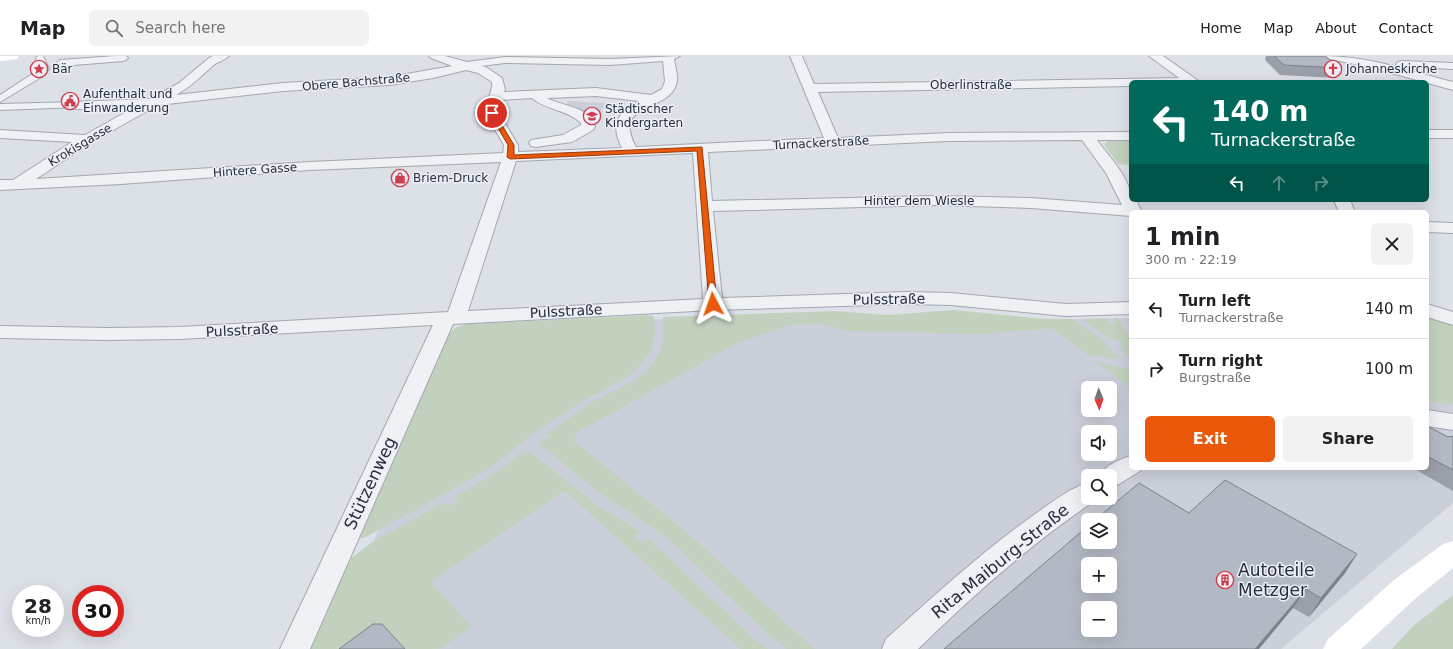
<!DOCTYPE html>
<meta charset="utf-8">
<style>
body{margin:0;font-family:"DejaVu Sans",sans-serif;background:#f2f2f2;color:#202124;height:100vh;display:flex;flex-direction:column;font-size:15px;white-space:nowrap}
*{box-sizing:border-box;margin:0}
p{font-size:13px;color:#757577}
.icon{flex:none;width:22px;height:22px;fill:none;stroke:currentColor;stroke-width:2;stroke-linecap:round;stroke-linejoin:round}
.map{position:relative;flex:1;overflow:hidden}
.panel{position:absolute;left:1129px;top:154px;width:300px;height:260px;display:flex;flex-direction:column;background:#fff;border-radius:6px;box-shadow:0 4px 16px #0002}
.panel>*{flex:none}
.guide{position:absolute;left:1129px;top:24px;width:300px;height:122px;border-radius:6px;box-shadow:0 4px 16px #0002;background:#00695c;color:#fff;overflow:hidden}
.needle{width:26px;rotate:178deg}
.fabs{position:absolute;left:1081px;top:325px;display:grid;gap:8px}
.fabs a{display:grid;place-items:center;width:36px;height:36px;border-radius:6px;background:#fff;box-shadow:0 4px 16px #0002;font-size:20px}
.speed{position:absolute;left:12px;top:529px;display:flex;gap:8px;font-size:20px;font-weight:700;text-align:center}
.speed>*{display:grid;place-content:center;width:52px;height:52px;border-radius:50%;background:#fff;box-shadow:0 4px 16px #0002;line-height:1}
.speed small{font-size:10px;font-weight:400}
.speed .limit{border:6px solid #d22;background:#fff;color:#111}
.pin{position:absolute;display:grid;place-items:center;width:34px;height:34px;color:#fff;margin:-17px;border:2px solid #fff;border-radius:50%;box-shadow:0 1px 4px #0007}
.me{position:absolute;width:44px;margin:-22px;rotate:356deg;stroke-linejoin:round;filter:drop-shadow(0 0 3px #0008)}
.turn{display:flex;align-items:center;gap:14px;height:84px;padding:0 16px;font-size:18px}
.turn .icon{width:52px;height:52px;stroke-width:2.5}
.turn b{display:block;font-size:28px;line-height:34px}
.lanes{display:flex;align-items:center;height:38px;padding:0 16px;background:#0003;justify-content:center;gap:20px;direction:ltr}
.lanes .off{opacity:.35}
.round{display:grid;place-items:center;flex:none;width:42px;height:42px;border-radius:6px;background:#f2f2f2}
.headline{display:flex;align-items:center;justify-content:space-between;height:68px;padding:0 16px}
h1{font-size:24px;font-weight:700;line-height:30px}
.primary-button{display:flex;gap:8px;margin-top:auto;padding:8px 16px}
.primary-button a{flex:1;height:46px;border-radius:6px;background:#ea580c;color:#fff;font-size:16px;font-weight:700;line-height:46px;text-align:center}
.primary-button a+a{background:#f2f2f2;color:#202124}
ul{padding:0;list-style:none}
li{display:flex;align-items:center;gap:12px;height:60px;padding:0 16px;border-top:1px solid #e0e0e0}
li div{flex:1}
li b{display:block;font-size:15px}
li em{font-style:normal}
header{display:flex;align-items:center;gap:24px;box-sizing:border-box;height:56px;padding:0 20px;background:#fff;border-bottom:1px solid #e0e0e0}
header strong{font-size:19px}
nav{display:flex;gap:22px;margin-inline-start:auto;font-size:14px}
.search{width:280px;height:36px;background:#f2f2f2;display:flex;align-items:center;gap:10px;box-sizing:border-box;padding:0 14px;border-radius:6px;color:#757577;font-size:15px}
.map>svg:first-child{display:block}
.built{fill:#cacfd9;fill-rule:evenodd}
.green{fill:#c2d1bd}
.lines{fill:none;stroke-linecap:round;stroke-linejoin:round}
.pedestrian-casing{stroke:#a2a7b1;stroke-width:2}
.minor-casing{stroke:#a2a7b1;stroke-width:2}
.pedestrian{fill:#eff1f5;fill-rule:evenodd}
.minor{fill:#eff1f5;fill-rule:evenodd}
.secondary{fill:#fff;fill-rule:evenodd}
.wall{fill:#9a9fa9}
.shaded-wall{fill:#7d8289}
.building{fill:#b3b9c4;stroke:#7d8289;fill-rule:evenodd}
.route{fill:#ea580c;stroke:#983908}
.labels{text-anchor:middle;stroke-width:3;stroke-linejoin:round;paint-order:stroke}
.far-poi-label{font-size:12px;fill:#262e3d;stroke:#eceff5;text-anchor:start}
.far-street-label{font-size:12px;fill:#262e3d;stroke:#eceff5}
.street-label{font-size:14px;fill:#262e3d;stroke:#eceff5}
.near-street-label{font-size:17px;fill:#262e3d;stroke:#eceff5}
.near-poi-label{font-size:17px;fill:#262e3d;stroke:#eceff5;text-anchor:start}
</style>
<header>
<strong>Map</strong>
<div class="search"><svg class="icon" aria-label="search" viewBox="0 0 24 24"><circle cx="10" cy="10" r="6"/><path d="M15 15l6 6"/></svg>Search here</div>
<nav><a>Home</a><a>Map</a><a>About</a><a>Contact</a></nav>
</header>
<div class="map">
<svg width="1453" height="593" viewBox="0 0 1453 593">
<rect width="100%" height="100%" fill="#dce0e7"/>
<!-- built -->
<g class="built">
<path d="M568 45 605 47 596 66 566 51Z"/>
<path d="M723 260 1045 264 1131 262V412H1427V267L1453 276V447L1281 593H328L464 273ZM1088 332H1110V354H1088ZM1088 376H1110V398H1088ZM1088 420H1110V442H1088ZM1088 464H1110V486H1088ZM1088 508H1110V530H1088ZM1088 552H1110V574H1088Z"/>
</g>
<!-- green -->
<g class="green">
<path d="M1110 84H1131V109L1118 108 1105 90V87Z"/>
<path d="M953 254 1045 263H1072L1101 283 1119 302 1116 303 1088 299 1052 272 985 278 844 275 822 268 790 269 738 287 576 377 574 385 690 479 814 593H787L769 579 665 480 597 435 541 389 540 387 542 382 546 384 551 380 547 377C563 367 578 356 593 346 618 332 648 324 660 295 665 285 663 272 663 261L834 255 888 259Z"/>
<path d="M1427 258 1453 269V348L1427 345Z"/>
<path d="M651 259 654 261 655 276 650 297 632 318 579 347 534 377 490 412 364 482H358L449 277 455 272 465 268Z"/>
<path d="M1105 262 1109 268H1117L1113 262H1117L1131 284V304L1119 289 1124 288 1118 283 1113 284 1086 266 1084 263Z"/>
<path d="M1096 306 1128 313 1131 316V332Z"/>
<path d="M524 396H530L598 450 640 476 635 481 642 487 649 483 754 583 768 593H741L567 437 562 436 431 526 472 571 439 593H310L350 503 371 487 445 446 448 450 459 444 455 440 491 420Z"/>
<path d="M1453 539V593H1392L1413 570Z"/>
</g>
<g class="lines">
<defs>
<g id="pedestrian">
<path d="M38 0H43L49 13 43 20 0 46V39L40 13 36 2Z"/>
<path d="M116 0H126L128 2 124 5 60 10 56 7 60 4Z"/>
<path d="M77 46 80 47 82 49 80 51 0 54V48Z"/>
</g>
<g id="minor">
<path d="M213 0H229C225 4 220 5 215 8 202 19 191 31 176 39L283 27 389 21 452 10 431 2 429 0H445L467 6 505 1 610 3 680 0 674 3C675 10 678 19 677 25 672 58 610 43 636 91L824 82 790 0H802L814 28 1179 22 1149 0H1163L1200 26H1131V30L818 36 838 82 949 77 1131 76V84H1097C1109 101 1131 122 1131 144H1136L1142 156H1131V160L1031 152 936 149 713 155 722 242 908 236 951 237 1066 248 1131 246V258L1066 260 951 249 908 248 713 254 453 268 310 593H280L433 269 180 283 108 284 0 282V270L108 272 180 271 448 256 501 106 310 114 121 128 0 134V124H13L72 86 0 82V74L85 79 135 51 77 53 72 52 71 49 72 46 150 43 179 27 209 2ZM663 5 665 25 662 33 651 39 596 32 504 36 505 33 502 22 486 11 481 10 505 7 610 9ZM466 14 478 17 492 26C493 38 484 46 485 57L504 89 503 97 310 106 36 123 92 86 158 49 283 35 389 29 433 22ZM596 40 639 45C617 57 610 68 622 92L518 96V89L499 57 498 51 501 44 532 42C546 54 568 54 581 67V69L563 79 531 84 529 87 531 90 536 91 572 86 593 74 595 71C592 51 561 50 547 42ZM1082 84 1106 117 1122 149 1031 142 936 140 712 145 708 96 949 85ZM693 97 703 243 468 255 516 105Z"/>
<path d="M1323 0C1368 0 1410 15 1453 26V34L1373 12 1325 2Z"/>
<path d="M1402 5 1453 7V13L1398 10 1396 8 1398 6Z"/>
<rect x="1427" y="74" width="26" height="8"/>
<path d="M1334 144H1350L1355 156H1339Z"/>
<path d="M1427 166 1453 167V177L1427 176Z"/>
<path d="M1427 248 1453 256V269L1427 261Z"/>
<path d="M1427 354 1453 358V374L1427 370Z"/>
<path d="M1131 400V412H1142L1140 415 1119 428 1110 431V420H1099C1104 410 1120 403 1131 400Z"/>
<path d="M1088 427V442L1097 443C1032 487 974 538 918 593H882L886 583C935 539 984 494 1038 456 1054 445 1070 432 1088 427Z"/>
</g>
</defs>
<!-- pedestrian casing -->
<use href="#pedestrian" class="pedestrian-casing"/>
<!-- minor casing -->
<use href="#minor" class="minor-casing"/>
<!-- pedestrian -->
<use href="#pedestrian" class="pedestrian"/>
<!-- minor -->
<use href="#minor" class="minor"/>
<!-- secondary -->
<g class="secondary">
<path d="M0 0H19L17 3 0 5Z"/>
<path d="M1453 485V512L1416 542 1361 593H1323L1328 583 1394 524 1443 488Z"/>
</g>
</g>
<!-- wall -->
<g class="wall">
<path d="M1266 0H1325L1340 12 1336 22 1280 19 1265 4Z"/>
<path d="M1427 370 1448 381 1453 380V435L1413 412H1427Z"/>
<path d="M1189 457 1357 498 1345 517 1309 561 1293 552Z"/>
</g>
<!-- shaded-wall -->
<g class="shaded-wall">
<path d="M1357 498 1345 517 1309 561 1321 542Z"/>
<path d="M1306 533 1293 552 1259 593H1255Z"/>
</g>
<!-- building -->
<g class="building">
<path d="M1274 0H1325L1340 12 1284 9Z"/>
<path d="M1427 370 1448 381 1453 380V414L1427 400Z"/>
<path d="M1225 424 1357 498 1321 542 1306 533 1255 593H944L1088 470V486H1110V464H1095L1139 427 1189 457ZM1088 508H1110V530H1088ZM1088 552H1110V574H1088Z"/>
<path d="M373 568H382L405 593H339Z"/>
</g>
<!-- route -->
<path class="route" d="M490 56H494L514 89V99L702 91 717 248 716 250H710L709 248 697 95 510 103 507 101 508 89 489 57Z"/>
<!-- icons -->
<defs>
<symbol id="sight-ring" viewBox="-11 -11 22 22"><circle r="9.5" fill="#eceff5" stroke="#d03d4e" stroke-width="1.5"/><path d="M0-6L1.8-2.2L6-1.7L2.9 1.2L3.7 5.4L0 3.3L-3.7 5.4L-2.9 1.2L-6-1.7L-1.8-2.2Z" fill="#d03d4e"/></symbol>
<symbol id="church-ring" viewBox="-11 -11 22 22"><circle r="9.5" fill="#eceff5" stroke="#d03d4e" stroke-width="1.5"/><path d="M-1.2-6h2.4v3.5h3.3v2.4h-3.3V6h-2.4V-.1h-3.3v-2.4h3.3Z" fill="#d03d4e"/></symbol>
<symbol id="civic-ring" viewBox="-11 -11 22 22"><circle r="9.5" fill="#eceff5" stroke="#d03d4e" stroke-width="1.5"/><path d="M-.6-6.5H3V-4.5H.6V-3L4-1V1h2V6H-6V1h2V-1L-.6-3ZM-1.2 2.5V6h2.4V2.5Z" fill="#d03d4e"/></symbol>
<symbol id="school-ring" viewBox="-11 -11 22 22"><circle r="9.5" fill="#eceff5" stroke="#d03d4e" stroke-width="1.5"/><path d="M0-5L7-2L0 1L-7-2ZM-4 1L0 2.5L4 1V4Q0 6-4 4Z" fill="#d03d4e"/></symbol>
<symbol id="shop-ring" viewBox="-11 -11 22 22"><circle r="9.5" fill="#eceff5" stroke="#d03d4e" stroke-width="1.5"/><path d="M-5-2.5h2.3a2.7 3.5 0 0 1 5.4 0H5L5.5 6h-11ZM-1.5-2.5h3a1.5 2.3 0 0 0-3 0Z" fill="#d03d4e"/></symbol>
<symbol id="building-ring" viewBox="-11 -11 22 22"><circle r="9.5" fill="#eceff5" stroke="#d03d4e" stroke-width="1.5"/><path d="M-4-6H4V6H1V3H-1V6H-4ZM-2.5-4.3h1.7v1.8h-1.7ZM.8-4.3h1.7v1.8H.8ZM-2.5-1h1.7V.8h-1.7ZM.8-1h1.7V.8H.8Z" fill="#d03d4e"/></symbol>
</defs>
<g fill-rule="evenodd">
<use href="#sight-ring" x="29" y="3" width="20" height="20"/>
<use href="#church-ring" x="1323" y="3" width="20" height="20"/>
<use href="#civic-ring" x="60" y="35" width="20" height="20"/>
<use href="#school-ring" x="582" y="50" width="20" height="20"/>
<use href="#shop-ring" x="390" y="112" width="20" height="20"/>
<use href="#building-ring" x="1215" y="514" width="20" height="20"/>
</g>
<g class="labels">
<!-- far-poi labels -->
<g class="far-poi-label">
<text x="52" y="17">Bär</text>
<text x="1346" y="17">Johanneskirche</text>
<text x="83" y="42">Aufenthalt und<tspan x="83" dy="14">Einwanderung</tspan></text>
<text x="605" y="57">Städtischer<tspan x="605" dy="14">Kindergarten</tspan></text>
<text x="413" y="126">Briem-Druck</text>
</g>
<!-- far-street labels -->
<g class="far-street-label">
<text transform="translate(356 26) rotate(-5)" y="4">Obere Bachstraße</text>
<text x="971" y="33">Oberlinstraße</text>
<text transform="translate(821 87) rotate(-3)" y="4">Turnackerstraße</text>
<text transform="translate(80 89) rotate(-31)" y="4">Krokisgasse</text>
<text transform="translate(255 114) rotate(-4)" y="4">Hintere Gasse</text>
<text x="919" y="149">Hinter dem Wiesle</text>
</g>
<!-- street labels -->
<g class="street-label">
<text transform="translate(889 243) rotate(-1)" y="5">Pulsstraße</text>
<text transform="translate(566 255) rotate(-3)" y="5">Pulsstraße</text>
<text transform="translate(242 274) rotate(-3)" y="5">Pulsstraße</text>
</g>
<!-- near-street labels -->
<g class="near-street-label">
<text transform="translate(370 427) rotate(-65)" y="6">Stützenweg</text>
<text transform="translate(1000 505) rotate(-39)" y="6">Rita-Maiburg-Straße</text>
</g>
<!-- near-poi labels -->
<g class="near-poi-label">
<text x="1238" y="520">Autoteile<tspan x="1238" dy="20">Metzger</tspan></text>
</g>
</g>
</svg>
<div class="fabs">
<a><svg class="needle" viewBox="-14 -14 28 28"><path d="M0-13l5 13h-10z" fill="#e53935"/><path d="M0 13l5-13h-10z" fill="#757577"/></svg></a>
<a><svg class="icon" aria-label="sound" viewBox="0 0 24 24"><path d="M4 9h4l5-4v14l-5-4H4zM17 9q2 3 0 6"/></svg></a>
<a><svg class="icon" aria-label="search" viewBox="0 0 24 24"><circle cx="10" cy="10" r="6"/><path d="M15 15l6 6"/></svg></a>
<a><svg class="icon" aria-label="layers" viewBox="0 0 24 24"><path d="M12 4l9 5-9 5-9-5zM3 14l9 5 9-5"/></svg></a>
<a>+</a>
<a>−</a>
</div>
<div class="speed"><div>28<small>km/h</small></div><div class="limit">30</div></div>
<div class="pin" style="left:492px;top:57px;background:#d93025"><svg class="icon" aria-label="arrive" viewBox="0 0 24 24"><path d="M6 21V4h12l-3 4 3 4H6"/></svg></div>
<svg class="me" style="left:713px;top:248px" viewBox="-20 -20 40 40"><path d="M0-17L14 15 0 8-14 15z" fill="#ea580c" stroke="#fff" stroke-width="4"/></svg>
<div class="guide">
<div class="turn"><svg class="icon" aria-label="left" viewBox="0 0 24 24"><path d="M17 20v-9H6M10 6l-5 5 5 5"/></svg><div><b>140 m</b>Turnackerstraße</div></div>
<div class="lanes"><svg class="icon" aria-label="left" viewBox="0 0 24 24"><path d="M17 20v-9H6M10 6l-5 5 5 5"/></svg><svg class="icon off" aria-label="ahead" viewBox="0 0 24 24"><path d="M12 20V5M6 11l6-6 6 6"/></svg><svg class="icon off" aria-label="right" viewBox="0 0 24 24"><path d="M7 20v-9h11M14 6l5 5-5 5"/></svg></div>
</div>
<section class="panel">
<div class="headline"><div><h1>1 min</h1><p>300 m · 22:19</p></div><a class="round"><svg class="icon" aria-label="close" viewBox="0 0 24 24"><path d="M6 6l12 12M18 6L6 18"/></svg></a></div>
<ul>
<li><svg class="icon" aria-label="left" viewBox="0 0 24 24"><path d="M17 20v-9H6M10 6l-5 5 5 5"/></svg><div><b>Turn left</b><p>Turnackerstraße</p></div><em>140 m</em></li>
<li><svg class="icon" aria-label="right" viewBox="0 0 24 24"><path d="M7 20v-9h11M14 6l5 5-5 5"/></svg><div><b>Turn right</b><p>Burgstraße</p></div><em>100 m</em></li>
</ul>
<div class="primary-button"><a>Exit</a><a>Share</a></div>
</section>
</div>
